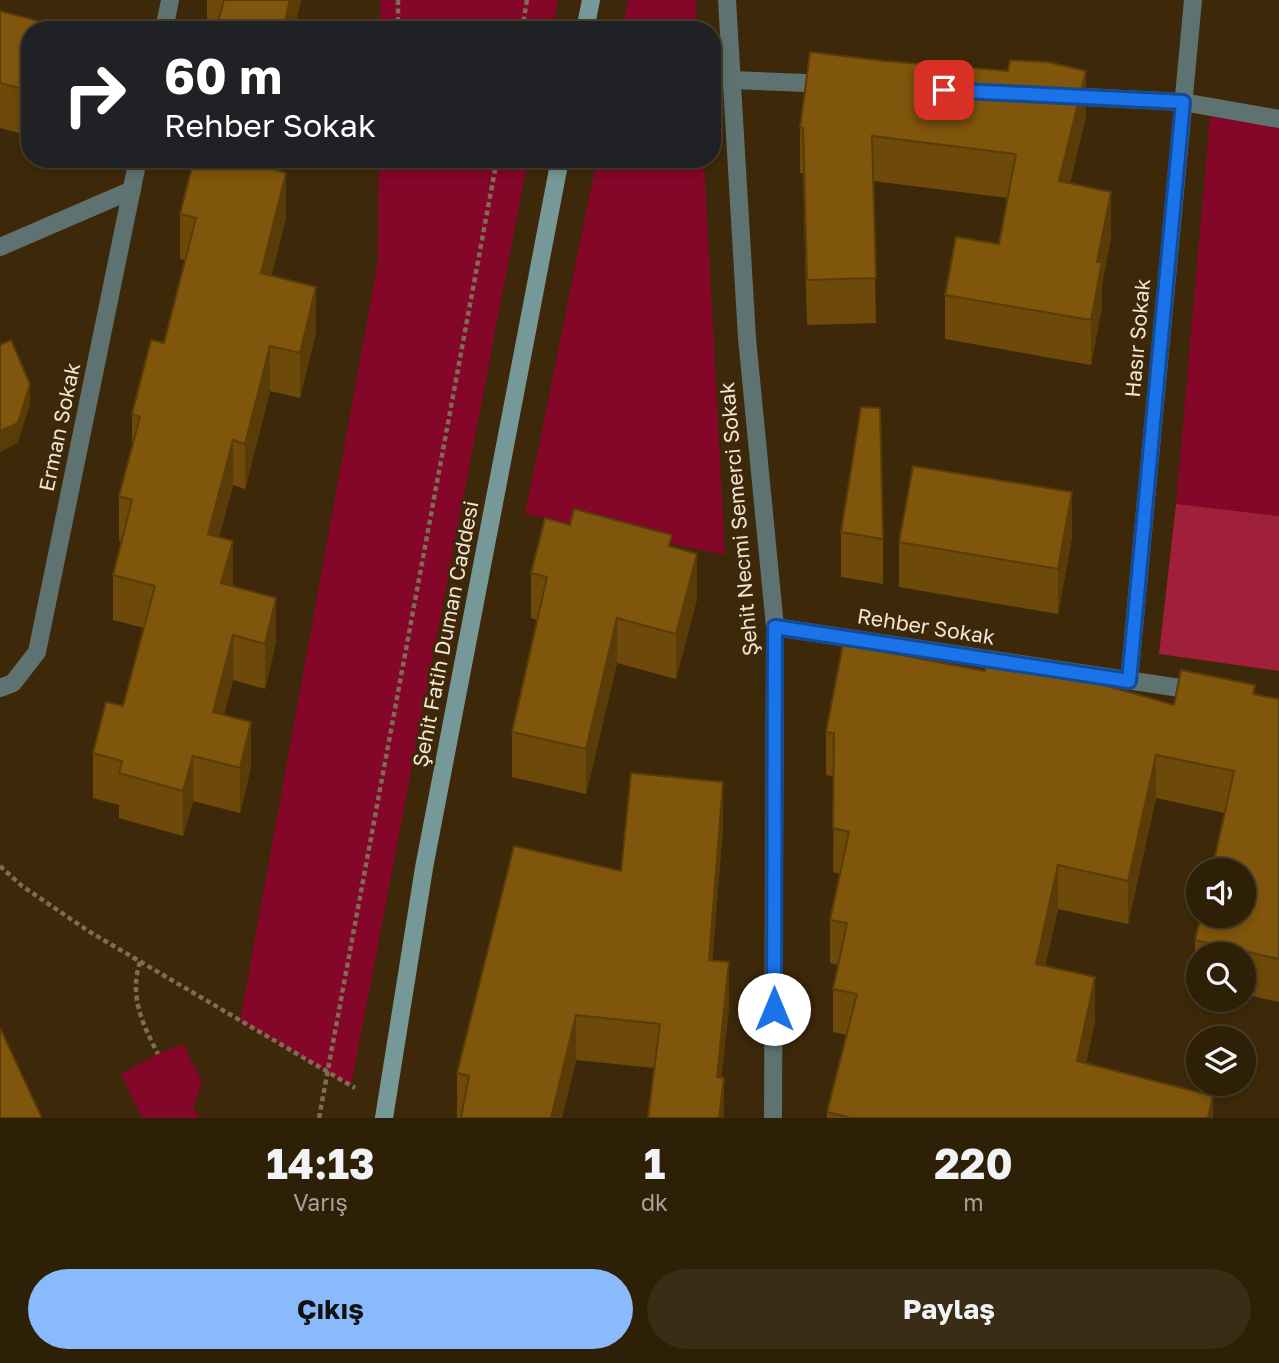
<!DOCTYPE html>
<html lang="tr">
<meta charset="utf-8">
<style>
body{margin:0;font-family:"Golos Text",sans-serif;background:#3a2c15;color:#f1f3f6;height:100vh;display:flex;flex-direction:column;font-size:26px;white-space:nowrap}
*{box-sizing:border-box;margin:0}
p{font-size:23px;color:#a7a29b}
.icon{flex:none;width:38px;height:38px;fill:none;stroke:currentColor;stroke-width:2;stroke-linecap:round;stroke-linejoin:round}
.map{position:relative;height:1118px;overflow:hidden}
.side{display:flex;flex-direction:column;background:#2e1f07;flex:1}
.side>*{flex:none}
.top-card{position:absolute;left:21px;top:21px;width:700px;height:147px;border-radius:28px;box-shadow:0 4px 10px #0003,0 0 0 2px #493d28;background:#202124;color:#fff;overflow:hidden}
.fabs{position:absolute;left:1186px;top:858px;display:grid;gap:14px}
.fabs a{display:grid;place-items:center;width:70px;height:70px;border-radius:50%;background:#2e1f07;box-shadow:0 4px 10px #0003,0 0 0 2px #493d28;font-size:35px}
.pin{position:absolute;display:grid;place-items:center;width:60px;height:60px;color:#fff;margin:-30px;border-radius:14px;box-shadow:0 4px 10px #0006}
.me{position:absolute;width:77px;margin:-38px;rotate:0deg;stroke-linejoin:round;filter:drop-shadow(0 0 5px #0008)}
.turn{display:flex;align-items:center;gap:24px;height:147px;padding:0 28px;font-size:32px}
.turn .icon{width:91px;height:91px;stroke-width:2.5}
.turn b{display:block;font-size:49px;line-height:60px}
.eta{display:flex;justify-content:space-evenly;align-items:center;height:119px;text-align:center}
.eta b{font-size:42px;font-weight:700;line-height:49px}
.cta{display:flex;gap:14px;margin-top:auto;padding:14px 28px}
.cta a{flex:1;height:80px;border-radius:42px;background:#89bafc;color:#111;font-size:28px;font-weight:700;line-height:80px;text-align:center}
.cta a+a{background:#3a2c15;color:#f1f3f6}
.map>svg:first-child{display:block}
.green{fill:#840629}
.forest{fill:#a01f3a}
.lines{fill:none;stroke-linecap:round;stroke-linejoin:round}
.path{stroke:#7e6d52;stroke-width:4.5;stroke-dasharray:5 3.5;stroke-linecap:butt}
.street{stroke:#5d7271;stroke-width:18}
.secondary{stroke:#779898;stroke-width:18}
.wall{fill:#6d4a0a}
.shaded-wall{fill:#593c08}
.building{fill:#7f560c;stroke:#593c08;stroke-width:2}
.route-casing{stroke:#114b97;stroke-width:18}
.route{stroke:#1a73e8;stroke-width:12}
.labels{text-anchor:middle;stroke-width:6;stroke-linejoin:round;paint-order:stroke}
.street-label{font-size:21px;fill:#f2e5d4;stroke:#3d2909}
</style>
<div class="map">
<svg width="1279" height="1118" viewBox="0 0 1279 1118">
<rect width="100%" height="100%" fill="#3d2909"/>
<!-- green -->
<g class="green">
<path d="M380 0H558L553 30H380Z"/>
<path d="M628 0H696L697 30H623Z"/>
<path d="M1211 106 1279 119V516L1176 504Z"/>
<path d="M379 159H528L351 1086 240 1021 378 261Z"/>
<path d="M597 159H704L725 555 525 514Z"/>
<path d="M183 1044 202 1082 193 1107 200 1118H142L121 1074 158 1054Z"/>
</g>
<!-- forest -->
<path class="forest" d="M1176 504 1279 516V671L1159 654Z"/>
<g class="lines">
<!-- path -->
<g class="path">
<path d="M398 0V30"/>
<path d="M522 30 527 0"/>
<path d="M0 866 22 886 90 932 355 1088"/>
<path d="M140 962C129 996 142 1023 158 1054"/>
<path d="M319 1118 497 159"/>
</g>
<!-- street -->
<g class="street">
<path d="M727 0 747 338 775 627 773 1118"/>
<path d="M164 30 170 0"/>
<path d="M732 80 830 84"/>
<path d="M1064 96 1183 102 1279 119"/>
<path d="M0 247 132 190"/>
<path d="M775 627 1200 691"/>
<path d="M1129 681 1193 0"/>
<path d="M0 688 13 683 37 652 138 159"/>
</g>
<!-- secondary -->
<g class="secondary">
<path d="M585 30 591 0"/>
<path d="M384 1118 424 868 560 159"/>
</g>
</g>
<!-- wall -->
<g class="wall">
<path d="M207 0H301L294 30H207Z"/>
<path d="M0 11 30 30V136L0 128Z"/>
<path d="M1086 116 1070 183 1111 237 1102 284V307L1091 365 945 339V295L999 244 1008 198 873 181 876 323 807 325 803 173H800V128Z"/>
<path d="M191 159H283L280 171 286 218 271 276 316 332 300 398 270 391 245 489 233 485 219 537 233 586 276 642 265 689 233 680 224 715 251 767 240 813 193 801 183 836 119 818V805L93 798V753L123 706 144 628 113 620V575L121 542 119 541V496L132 447V414L164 343 185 260 180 259V214L192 167Z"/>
<path d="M570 525 672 547 697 599 676 679 617 663 586 794 512 777V732L537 620 531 618V573Z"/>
<path d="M841 532 883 539V584L841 577Z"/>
<path d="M1072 537 1058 614 899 587V542Z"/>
<path d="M985 671 1174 705 1255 694 1279 699V1002L1244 994V954H1199V984L1195 983V940L1225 813 1156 798 1128 924 1058 909 1045 966 1095 1021 1086 1064 1213 1118H827V1112L847 1035 833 1032V989L838 965 830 963V920L840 874 833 872 834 777 826 775V732Z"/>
<path d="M723 827 712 960 729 1007 721 1077 724 1118 654 1068 576 1060 562 1118H457V1073L621 871Z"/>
</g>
<!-- shaded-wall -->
<g class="shaded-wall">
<path d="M290 0H301L294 30H283Z"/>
<path d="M1086 71V116L1059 226V181Z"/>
<path d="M271 159H283L269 213V168Z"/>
<path d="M286 173V218L261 318V273Z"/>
<path d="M1111 192V237L1102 284V307L1091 365V320L1097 262Z"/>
<path d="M316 287V332L300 398V353Z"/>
<path d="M270 346V391L245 489V444Z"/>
<path d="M30 384V404L18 443 0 452V431Z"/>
<path d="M233 440V485L208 579V534Z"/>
<path d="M1072 492V537L1058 614V569Z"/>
<path d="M233 541V586L221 628V583Z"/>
<path d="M697 554V599L676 679V634Z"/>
<path d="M276 598V642L265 689V644Z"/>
<path d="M617 618V663L586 794V749Z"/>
<path d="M233 635V680L213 757V712Z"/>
<path d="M251 722V767L240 813V768Z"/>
<path d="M1156 755V798L1128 924V881Z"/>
<path d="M193 756V801L183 836V791Z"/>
<path d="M723 782V827L709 1005V960Z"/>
<path d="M1058 865V909L1036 1008V964Z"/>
<path d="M729 962V1007L717 1118V1077Z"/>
<path d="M1095 977V1021L1077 1105V1061Z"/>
<path d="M576 1015V1060L562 1118H551Z"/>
<path d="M724 1078V1118H719Z"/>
<path d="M1213 1096V1118H1208Z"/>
</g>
<!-- building -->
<g class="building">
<path d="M224 0H290L283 30H216Z"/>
<path d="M0 11 72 30H30V91L0 83Z"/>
<path d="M810 52 885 61 1008 71 1010 60 1048 62 1086 71 1059 181 1111 192 1097 262H1102L1091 320 945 295 956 237 999 244 1016 154 872 136 876 278 807 280 803 128H800Z"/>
<path d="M194 159H271L269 168 286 173 261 273 316 287 300 353 270 346 245 444 233 440 208 534 233 541 221 583 276 598 265 644 233 635 213 712 251 722 240 768 193 756 183 791 119 773 122 761 93 753 106 702 123 706 155 586 113 575 132 500 119 496 140 417 132 414 151 340 164 343 196 218 180 214Z"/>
<path d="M11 340 30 384 18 423 0 431V345Z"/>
<path d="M861 407 880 408 883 539 841 532Z"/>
<path d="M913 466 1072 492 1058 569 899 542Z"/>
<path d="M574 509 672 535 669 546 697 554 676 634 617 618 586 749 512 732 547 577 531 573 545 518 570 525Z"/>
<path d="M843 644 985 671 988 657 1069 675 1174 705 1181 670 1255 685 1253 694 1279 699V959L1195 940 1201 915H1244V870H1212L1234 771 1156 755 1128 881 1058 865 1036 964 1095 977 1077 1061 1213 1096 1208 1118H851L827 1112 857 994 833 989 847 923 830 920 849 832 833 828 834 733 826 732Z"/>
<path d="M631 773 723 782 709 960 729 962 717 1077 724 1078 719 1118H648L660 1024 576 1015 551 1118H461L469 1076 457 1073 514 846 621 871Z"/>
<path d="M0 1028 42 1118H0Z"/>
</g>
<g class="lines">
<defs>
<path id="route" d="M774 1009 775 627 1129 681 1183 102 944 90"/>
</defs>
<!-- route casing -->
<use href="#route" class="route-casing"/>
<!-- route -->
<use href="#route" class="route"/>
</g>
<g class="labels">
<!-- street labels -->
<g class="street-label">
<text transform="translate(1138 338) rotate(-85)" y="7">Hasır Sokak</text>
<text transform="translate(60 427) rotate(-78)" y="7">Erman Sokak</text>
<text transform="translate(739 519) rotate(-95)" y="7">Şehit Necmi Semerci Sokak</text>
<text transform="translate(926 627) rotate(9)" y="7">Rehber Sokak</text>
<text transform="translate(446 634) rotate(-79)" y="7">Şehit Fatih Duman Caddesi</text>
</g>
</g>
</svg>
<div class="fabs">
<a><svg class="icon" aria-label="sound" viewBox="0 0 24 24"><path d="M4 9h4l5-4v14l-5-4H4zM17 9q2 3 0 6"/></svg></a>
<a><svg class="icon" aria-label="search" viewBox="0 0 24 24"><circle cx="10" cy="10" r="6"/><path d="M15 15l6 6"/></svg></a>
<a><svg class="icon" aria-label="layers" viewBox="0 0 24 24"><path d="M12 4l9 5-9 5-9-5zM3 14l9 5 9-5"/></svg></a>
</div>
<div class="pin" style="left:944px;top:90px;background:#d93025"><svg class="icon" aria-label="arrive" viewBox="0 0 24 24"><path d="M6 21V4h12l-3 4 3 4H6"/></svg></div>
<svg class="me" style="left:774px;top:1009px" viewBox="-20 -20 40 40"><circle r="19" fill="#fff"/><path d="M0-13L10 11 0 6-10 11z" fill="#1a73e8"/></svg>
<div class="top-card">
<div class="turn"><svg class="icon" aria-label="right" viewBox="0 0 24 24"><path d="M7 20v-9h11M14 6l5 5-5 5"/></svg><div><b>60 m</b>Rehber Sokak</div></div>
</div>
</div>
<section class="side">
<div class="eta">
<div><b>14:13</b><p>Varış</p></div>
<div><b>1</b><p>dk</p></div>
<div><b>220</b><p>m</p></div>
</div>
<div class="cta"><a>Çıkış</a><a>Paylaş</a></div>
</section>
